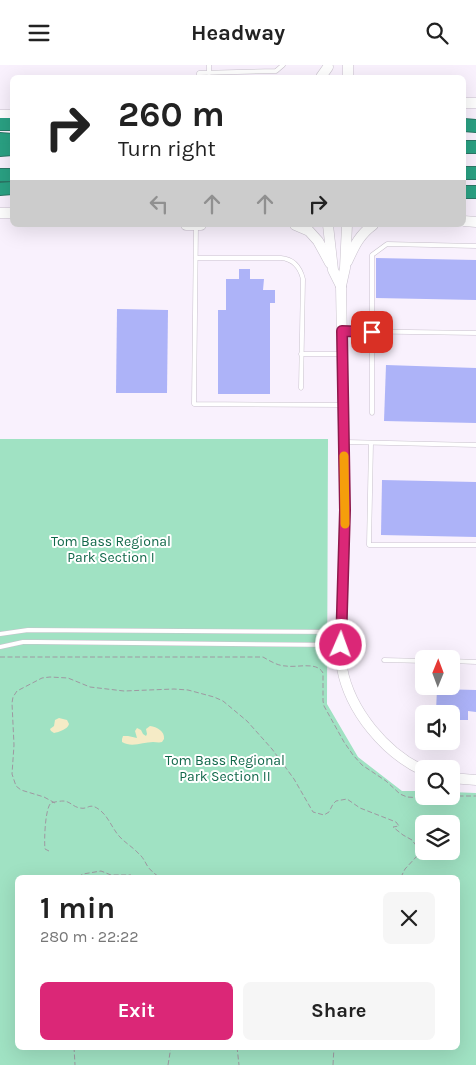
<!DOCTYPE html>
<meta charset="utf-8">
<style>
body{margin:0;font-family:Karla,sans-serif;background:#f6f6f6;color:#222;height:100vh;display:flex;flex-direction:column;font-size:19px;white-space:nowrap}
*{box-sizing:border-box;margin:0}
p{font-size:16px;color:#767676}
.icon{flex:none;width:28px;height:28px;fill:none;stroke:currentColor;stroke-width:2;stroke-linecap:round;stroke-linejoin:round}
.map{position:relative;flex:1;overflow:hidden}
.side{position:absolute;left:15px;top:810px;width:445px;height:175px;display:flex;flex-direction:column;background:#fff;border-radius:8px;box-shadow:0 5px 20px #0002}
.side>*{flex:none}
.guide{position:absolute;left:10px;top:10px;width:456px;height:152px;border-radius:8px;box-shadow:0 5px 20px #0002;background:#fff;color:#222;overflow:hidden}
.needle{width:32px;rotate:1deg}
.fabs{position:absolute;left:415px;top:585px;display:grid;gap:10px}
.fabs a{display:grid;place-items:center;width:45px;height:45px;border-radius:8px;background:#fff;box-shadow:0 5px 20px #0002;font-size:25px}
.pin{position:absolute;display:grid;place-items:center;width:42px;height:42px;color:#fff;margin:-21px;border-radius:10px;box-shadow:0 2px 8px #0006}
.me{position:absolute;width:55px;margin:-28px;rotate:2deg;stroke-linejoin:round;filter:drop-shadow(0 0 4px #0008)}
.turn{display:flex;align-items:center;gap:18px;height:105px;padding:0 25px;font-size:22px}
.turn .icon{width:65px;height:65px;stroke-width:2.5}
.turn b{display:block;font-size:35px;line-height:42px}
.lanes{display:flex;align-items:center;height:48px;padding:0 25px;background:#0003;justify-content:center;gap:25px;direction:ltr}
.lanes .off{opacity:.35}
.round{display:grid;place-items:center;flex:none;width:52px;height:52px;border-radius:8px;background:#f6f6f6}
.summary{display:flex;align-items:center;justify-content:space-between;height:85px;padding:0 25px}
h1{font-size:30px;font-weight:700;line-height:38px}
.button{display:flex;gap:10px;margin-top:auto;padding:10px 25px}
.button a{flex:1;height:58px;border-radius:8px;background:#db2777;color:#fff;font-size:20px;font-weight:700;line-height:58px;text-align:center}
.button a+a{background:#f6f6f6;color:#222}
header{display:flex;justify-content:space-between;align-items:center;height:65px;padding:0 25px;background:#fff;font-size:22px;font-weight:700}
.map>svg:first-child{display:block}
.green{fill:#a0e2c3;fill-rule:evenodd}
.sand{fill:#f5ebc6}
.building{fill:#adb3f8}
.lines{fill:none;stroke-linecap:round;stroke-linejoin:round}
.lane-casing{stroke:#c9c2cd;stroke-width:5}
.secondary-casing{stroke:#c9c2cd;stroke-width:11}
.highway-casing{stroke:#2c7867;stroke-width:14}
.path{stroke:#9e98a1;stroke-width:1;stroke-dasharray:5 2.5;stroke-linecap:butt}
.lane{stroke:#fff;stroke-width:4}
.secondary{stroke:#fff;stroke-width:10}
.highway{stroke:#2aa183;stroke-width:12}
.route-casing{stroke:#8e194d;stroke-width:12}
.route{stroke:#db2777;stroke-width:9}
.slow{stroke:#f59e0b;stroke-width:9}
.labels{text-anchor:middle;stroke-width:4;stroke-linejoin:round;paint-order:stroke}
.park-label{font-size:14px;fill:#11684a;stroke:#fff}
</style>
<header><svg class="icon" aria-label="menu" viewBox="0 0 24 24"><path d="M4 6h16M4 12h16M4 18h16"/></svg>Headway<svg class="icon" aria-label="search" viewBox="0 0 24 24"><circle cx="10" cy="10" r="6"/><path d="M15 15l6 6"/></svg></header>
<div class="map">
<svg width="476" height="1000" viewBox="0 0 476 1000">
<rect width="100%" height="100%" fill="#f9f1fd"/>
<!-- green -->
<path class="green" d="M0 374H328L327 639 358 692 402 726H424V731H451V727L476 728V1000H0ZM424 759H451V786H424ZM18 812H458V982H18Z"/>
<!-- sand -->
<g class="sand">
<path d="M59 653 67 655 69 659C68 664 59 667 54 668L51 666 50 664 54 661 55 655Z"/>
<path d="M150 661C157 662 165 666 164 674L162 677C159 678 156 677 153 677 143 677 132 683 122 677V674L123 671H128L137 673 135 666 137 663 141 665 143 669 146 671 147 669 146 664Z"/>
</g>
<!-- building -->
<g class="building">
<path d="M376 193 476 195V235L376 233Z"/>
<path d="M239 204H250V214H264L263 225H275V238H270V329H218V245H226V214H239Z"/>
<path d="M117 244 168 245 167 328H116Z"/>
<path d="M386 300 476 303V358L384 356Z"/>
<path d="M382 415 476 417V472L381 470Z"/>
<path d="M437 624 476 625V647L468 646V655H451V649H446L447 646H436Z"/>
</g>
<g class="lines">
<defs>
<g id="lane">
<path d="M209 8V0"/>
<path d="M199 12V8L276 6 283 0"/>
<path d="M196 160 194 339 342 340"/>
<path d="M196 193H281C294 194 300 202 303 214L301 323"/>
<path d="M344 266 476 268"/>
<path d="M301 289H342"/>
<path d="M372 348V190L387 179 476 181"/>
<path d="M346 377 476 380"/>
<path d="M371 378 369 480H476"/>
<path d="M0 569 28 565 341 567"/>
<path d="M0 582 23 577H36L340 580"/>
<path d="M384 595 424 596"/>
<path d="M451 596 476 597"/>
</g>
<g id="secondary">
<path d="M348 0V12"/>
<path d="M321 12 328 2"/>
<path d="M464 38H476"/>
<path d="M0 50H12"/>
<path d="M0 148H12"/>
<path d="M464 156 476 157"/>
<path d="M186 160H201"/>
<path d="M295 160 309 166 318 176 330 198"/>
<path d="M328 160 333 205 341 221"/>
<path d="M347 160 345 203 341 221 345 445 341 580C341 588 341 596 342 603 350 646 385 688 424 706"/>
<path d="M347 197C354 182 359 170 373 160"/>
<path d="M451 713 476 715"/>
</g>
<g id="highway">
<path d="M0 59H12"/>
<path d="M464 60 476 61"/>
<path d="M0 74 12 75"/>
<path d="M464 82H476"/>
<path d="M0 85 12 84"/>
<path d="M464 108H476"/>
<path d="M0 110H12"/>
<path d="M0 124 12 123"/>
<path d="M464 127H476"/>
</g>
</defs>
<!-- lane casing -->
<use href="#lane" class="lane-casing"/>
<!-- secondary casing -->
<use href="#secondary" class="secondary-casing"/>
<!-- highway casing -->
<use href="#highway" class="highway-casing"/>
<!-- path -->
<g class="path">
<path d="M0 592H263C270 596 278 601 286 601 297 603 317 596 323 608V636L324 641 344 677 353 690 362 700 386 716 400 729 407 732 422 733 449 731"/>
<path d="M451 731H476"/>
<path d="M55 738 44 732 21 725 16 721 12 709 14 680 12 638 13 632 17 626 42 613 50 612 68 613 90 622 124 626 174 624 188 625 214 632 223 636 247 656 272 684 294 714 313 747 324 750 329 747 333 739 336 736 347 734 360 743 396 757 399 761 393 762 403 770 412 775 418 783 417 791 405 804 401 812"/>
<path d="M49 786 45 784C44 776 45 743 51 738 54 737 60 736 63 736 70 736 73 742 80 743 89 745 89 736 101 746 109 753 112 763 119 771 125 778 133 782 139 789 143 792 145 797 148 802 151 806 155 809 159 812"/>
<path d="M78 812 83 809 101 806 111 810H131L132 812"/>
<path d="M74 982 75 1000"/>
<path d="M237 982 239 1000"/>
<path d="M168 1000 171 982"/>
<path d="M333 1000 334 982"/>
</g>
<!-- lane -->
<use href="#lane" class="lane"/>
<!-- secondary -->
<use href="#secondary" class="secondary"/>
<!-- highway -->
<use href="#highway" class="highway"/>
</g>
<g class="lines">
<defs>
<path id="route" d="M341 580 345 445 342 266 372 267"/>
</defs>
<!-- route casing -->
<use href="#route" class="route-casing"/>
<!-- route -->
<use href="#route" class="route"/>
<!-- slow -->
<path class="slow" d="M344 391 345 459"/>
</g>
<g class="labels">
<!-- park labels -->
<g class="park-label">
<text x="111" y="481">Tom Bass Regional<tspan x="111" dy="16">Park Section I</tspan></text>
<text x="225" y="700">Tom Bass Regional<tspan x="225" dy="16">Park Section II</tspan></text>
</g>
</g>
</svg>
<div class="fabs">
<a><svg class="needle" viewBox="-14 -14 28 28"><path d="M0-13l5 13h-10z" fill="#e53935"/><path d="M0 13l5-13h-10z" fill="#767676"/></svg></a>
<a><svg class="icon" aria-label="sound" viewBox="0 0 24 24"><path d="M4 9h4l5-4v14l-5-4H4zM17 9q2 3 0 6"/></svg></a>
<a><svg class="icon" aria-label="search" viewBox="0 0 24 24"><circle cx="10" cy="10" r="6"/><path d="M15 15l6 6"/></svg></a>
<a><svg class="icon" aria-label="layers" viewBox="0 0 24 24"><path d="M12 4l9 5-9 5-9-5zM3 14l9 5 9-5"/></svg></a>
</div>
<div class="pin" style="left:372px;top:267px;background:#d93025"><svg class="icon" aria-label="arrive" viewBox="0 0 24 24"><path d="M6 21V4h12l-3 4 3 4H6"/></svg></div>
<svg class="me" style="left:341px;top:580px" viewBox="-20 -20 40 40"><circle r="17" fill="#db2777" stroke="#fff" stroke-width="3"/><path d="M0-11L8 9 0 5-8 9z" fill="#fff"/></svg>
<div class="guide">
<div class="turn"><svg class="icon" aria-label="right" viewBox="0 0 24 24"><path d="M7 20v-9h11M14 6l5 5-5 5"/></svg><div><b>260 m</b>Turn right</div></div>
<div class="lanes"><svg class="icon off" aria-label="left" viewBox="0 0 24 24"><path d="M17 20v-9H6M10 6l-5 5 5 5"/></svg><svg class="icon off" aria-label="ahead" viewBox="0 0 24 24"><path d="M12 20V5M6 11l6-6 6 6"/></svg><svg class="icon off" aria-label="ahead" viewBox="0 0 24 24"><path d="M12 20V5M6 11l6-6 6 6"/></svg><svg class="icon" aria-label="right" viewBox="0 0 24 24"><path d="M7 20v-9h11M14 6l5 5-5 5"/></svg></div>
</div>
<section class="side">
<div class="summary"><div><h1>1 min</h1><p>280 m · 22:22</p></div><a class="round"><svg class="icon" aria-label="close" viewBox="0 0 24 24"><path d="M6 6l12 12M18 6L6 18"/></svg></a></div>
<div class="button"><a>Exit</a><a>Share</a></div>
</section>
</div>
